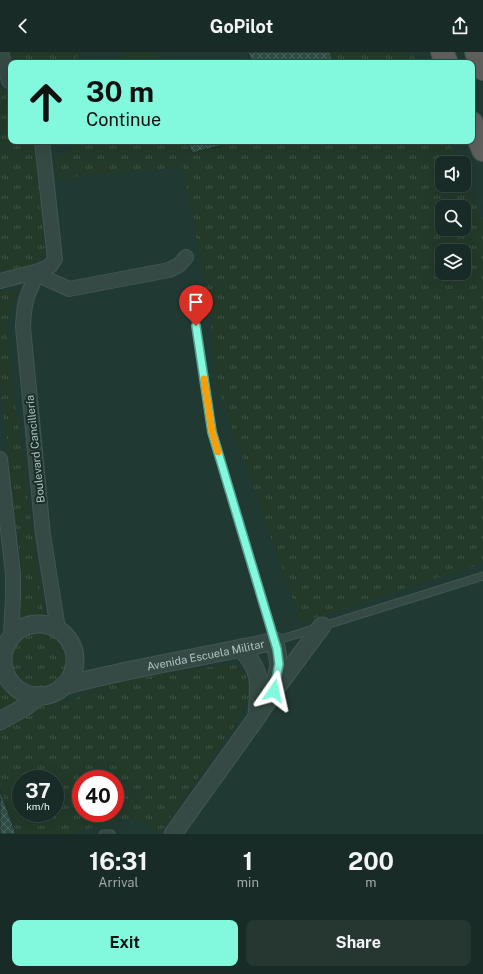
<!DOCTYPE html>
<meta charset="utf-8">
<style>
body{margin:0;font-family:"Public Sans",sans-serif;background:#263732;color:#f1f3f6;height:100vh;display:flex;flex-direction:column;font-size:15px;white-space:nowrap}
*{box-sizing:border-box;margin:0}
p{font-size:13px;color:#9fa7a7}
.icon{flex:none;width:22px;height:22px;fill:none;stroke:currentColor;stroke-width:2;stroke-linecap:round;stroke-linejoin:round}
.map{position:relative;height:782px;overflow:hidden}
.sheet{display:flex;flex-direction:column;background:#192b26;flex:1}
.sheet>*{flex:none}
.banner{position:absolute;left:8px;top:8px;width:467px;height:84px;border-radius:8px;box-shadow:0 4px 16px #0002,0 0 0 1px #374743;background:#82f8dd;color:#111;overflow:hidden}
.controls{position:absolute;left:435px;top:104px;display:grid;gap:8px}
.controls a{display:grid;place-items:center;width:36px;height:36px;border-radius:8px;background:#192b26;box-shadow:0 4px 16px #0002,0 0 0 1px #374743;font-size:20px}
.speed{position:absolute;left:12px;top:718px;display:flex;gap:8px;font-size:20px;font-weight:700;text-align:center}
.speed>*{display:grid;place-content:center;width:52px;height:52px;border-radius:50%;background:#192b26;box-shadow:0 4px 16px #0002,0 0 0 1px #374743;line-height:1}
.speed small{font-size:10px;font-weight:400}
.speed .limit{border:6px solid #d22;background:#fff;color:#111}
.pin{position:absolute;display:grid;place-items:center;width:34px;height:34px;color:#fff;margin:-41px -17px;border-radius:50% 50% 50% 0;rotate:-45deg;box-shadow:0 0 4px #0007}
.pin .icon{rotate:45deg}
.me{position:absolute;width:44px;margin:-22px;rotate:11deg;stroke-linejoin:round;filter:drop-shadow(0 0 3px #0008)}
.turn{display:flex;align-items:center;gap:14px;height:84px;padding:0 12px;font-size:18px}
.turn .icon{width:52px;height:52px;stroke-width:2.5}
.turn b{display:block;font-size:28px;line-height:34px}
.eta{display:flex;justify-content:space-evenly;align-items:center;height:68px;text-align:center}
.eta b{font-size:24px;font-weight:700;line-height:28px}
.primary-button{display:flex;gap:8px;margin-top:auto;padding:8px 12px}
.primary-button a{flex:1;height:46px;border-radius:8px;background:#82f8dd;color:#111;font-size:16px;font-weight:700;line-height:46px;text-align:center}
.primary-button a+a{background:#263732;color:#f1f3f6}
header{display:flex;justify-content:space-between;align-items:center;height:52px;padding:0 12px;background:#192b26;font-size:18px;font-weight:700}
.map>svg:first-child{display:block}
.grass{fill:url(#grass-tufts);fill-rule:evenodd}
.garden{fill:#233a29}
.building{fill:url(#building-cross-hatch);stroke:#1c302b}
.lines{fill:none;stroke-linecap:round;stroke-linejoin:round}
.service-casing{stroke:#415651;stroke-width:9}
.minor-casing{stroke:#415651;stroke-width:16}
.tertiary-casing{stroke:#415651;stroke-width:19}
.trunk-casing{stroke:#3f544f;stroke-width:24}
.service{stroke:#354a44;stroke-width:7}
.minor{stroke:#354a44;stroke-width:14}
.tertiary{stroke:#354a44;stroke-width:17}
.trunk{stroke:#615e5e;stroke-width:22}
.route-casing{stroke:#54a190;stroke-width:10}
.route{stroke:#82f8dd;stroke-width:7}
.slow{stroke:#f59e0b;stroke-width:7}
.labels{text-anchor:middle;stroke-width:4;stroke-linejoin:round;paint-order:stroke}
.street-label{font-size:11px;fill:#afc6c1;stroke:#1a2e29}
</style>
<header><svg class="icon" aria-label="back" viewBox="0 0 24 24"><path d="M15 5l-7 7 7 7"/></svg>GoPilot<svg class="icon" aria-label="share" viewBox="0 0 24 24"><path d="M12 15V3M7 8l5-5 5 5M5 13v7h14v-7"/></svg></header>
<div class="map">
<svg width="483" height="782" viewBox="0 0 483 782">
<defs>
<pattern id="grass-tufts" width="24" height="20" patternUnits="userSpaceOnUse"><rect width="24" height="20" fill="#233a29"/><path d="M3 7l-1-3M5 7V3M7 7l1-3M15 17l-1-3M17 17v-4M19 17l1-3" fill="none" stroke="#405546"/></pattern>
<pattern id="building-cross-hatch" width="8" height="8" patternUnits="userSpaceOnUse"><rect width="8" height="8" fill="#304d45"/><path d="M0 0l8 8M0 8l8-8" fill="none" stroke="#4b655e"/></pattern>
</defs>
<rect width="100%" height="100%" fill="#213933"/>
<!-- grass -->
<g class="grass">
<path d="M11 0H83L70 11H21Z"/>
<path d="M330 0H412L417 11H334Z"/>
<path d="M0 37 11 38V89H34L45 202 31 215 0 218Z"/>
<path d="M81 89H97L99 91 105 89H449L459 111H442V133H464V123L483 168V511L301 570 216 331 209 253 183 115 58 126 55 110ZM442 155H464V177H442ZM442 199H464V221H442Z"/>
<path d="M18 237 6 273 12 329 44 563 37 562 19 567 23 535 0 329V239Z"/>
<circle cx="40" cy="607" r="30"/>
<path d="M234 611 246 624 249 644 234 674 159 782 133 765 68 782H16L0 738V682L32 653 70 649 105 632ZM21 727H55V761H21ZM81 727H115V761H81Z"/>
<path d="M0 633 20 650 0 661Z"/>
</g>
<!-- garden -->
<path class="garden" d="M128 0H153L162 11H114Z"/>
<!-- building -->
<g class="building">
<path d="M248 0H330L334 11H252Z"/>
<path d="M187 89H238L192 101Z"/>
<path d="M0 738 16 782H0Z"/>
</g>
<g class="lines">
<defs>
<g id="service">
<path d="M192 244 212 380 275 589 483 524"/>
<path d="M103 782H111"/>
</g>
<g id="minor">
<path d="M1 0 9 29"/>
<path d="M0 229 39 219 50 214 55 207 42 89"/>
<path d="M0 407 13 522V545L11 584"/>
<path d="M58 577 43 483 23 275C24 249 27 242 39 219L47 227 69 237 169 218 179 213 186 205"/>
</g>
<g id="tertiary">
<circle cx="39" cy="608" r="36"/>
<path d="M241 596C263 621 259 632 257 663"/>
<path id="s1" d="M63 634C133 615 205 605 275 589L279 612 274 639 257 665 173 782"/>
<path d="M276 636 322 574"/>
<path d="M0 669 25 655 39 644"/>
</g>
<g id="trunk">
<path d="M442 0 447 11"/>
<path d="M476 0 483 17"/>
<path d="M472 71 483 98"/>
</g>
</defs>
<!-- service casing -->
<use href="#service" class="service-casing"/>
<!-- minor casing -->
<use href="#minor" class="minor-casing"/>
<!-- tertiary casing -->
<use href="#tertiary" class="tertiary-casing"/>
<!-- trunk casing -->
<use href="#trunk" class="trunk-casing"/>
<!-- service -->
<use href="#service" class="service"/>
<!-- minor -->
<use href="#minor" class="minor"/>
<!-- tertiary -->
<use href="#tertiary" class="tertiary"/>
<!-- trunk -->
<use href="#trunk" class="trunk"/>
</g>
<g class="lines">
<defs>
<path id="route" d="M196 274 212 380 277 597 279 612 274 639"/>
</defs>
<!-- route casing -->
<use href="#route" class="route-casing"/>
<!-- route -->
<use href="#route" class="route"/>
<!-- slow -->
<path class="slow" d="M204 327 212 380 218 400"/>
</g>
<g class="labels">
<!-- street labels -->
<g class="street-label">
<text transform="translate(35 397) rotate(-96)" y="4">Boulevard Cancillería</text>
<text dy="4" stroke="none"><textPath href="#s1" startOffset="146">Avenida Escuela Militar</textPath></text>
</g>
</g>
</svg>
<div class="controls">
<a><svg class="icon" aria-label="sound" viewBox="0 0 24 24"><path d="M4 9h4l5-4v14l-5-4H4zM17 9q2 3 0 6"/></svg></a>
<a><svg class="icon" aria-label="search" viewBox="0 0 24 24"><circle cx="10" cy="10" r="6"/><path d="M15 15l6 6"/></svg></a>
<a><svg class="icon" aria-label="layers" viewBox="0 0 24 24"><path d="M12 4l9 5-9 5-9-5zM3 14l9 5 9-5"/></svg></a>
</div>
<div class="speed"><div>37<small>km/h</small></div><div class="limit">40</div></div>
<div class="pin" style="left:196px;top:274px;background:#d93025"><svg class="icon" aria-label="arrive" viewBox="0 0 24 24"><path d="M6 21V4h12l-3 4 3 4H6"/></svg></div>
<svg class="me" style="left:274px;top:639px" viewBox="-20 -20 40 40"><path d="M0-17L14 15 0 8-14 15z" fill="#82f8dd" stroke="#fff" stroke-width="4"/></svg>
<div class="banner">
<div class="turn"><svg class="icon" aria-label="ahead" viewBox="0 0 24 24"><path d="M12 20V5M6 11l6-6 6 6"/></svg><div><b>30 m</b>Continue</div></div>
</div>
</div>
<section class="sheet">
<div class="eta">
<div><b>16:31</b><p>Arrival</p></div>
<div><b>1</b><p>min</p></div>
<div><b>200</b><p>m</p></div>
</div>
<div class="primary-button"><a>Exit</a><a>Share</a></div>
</section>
